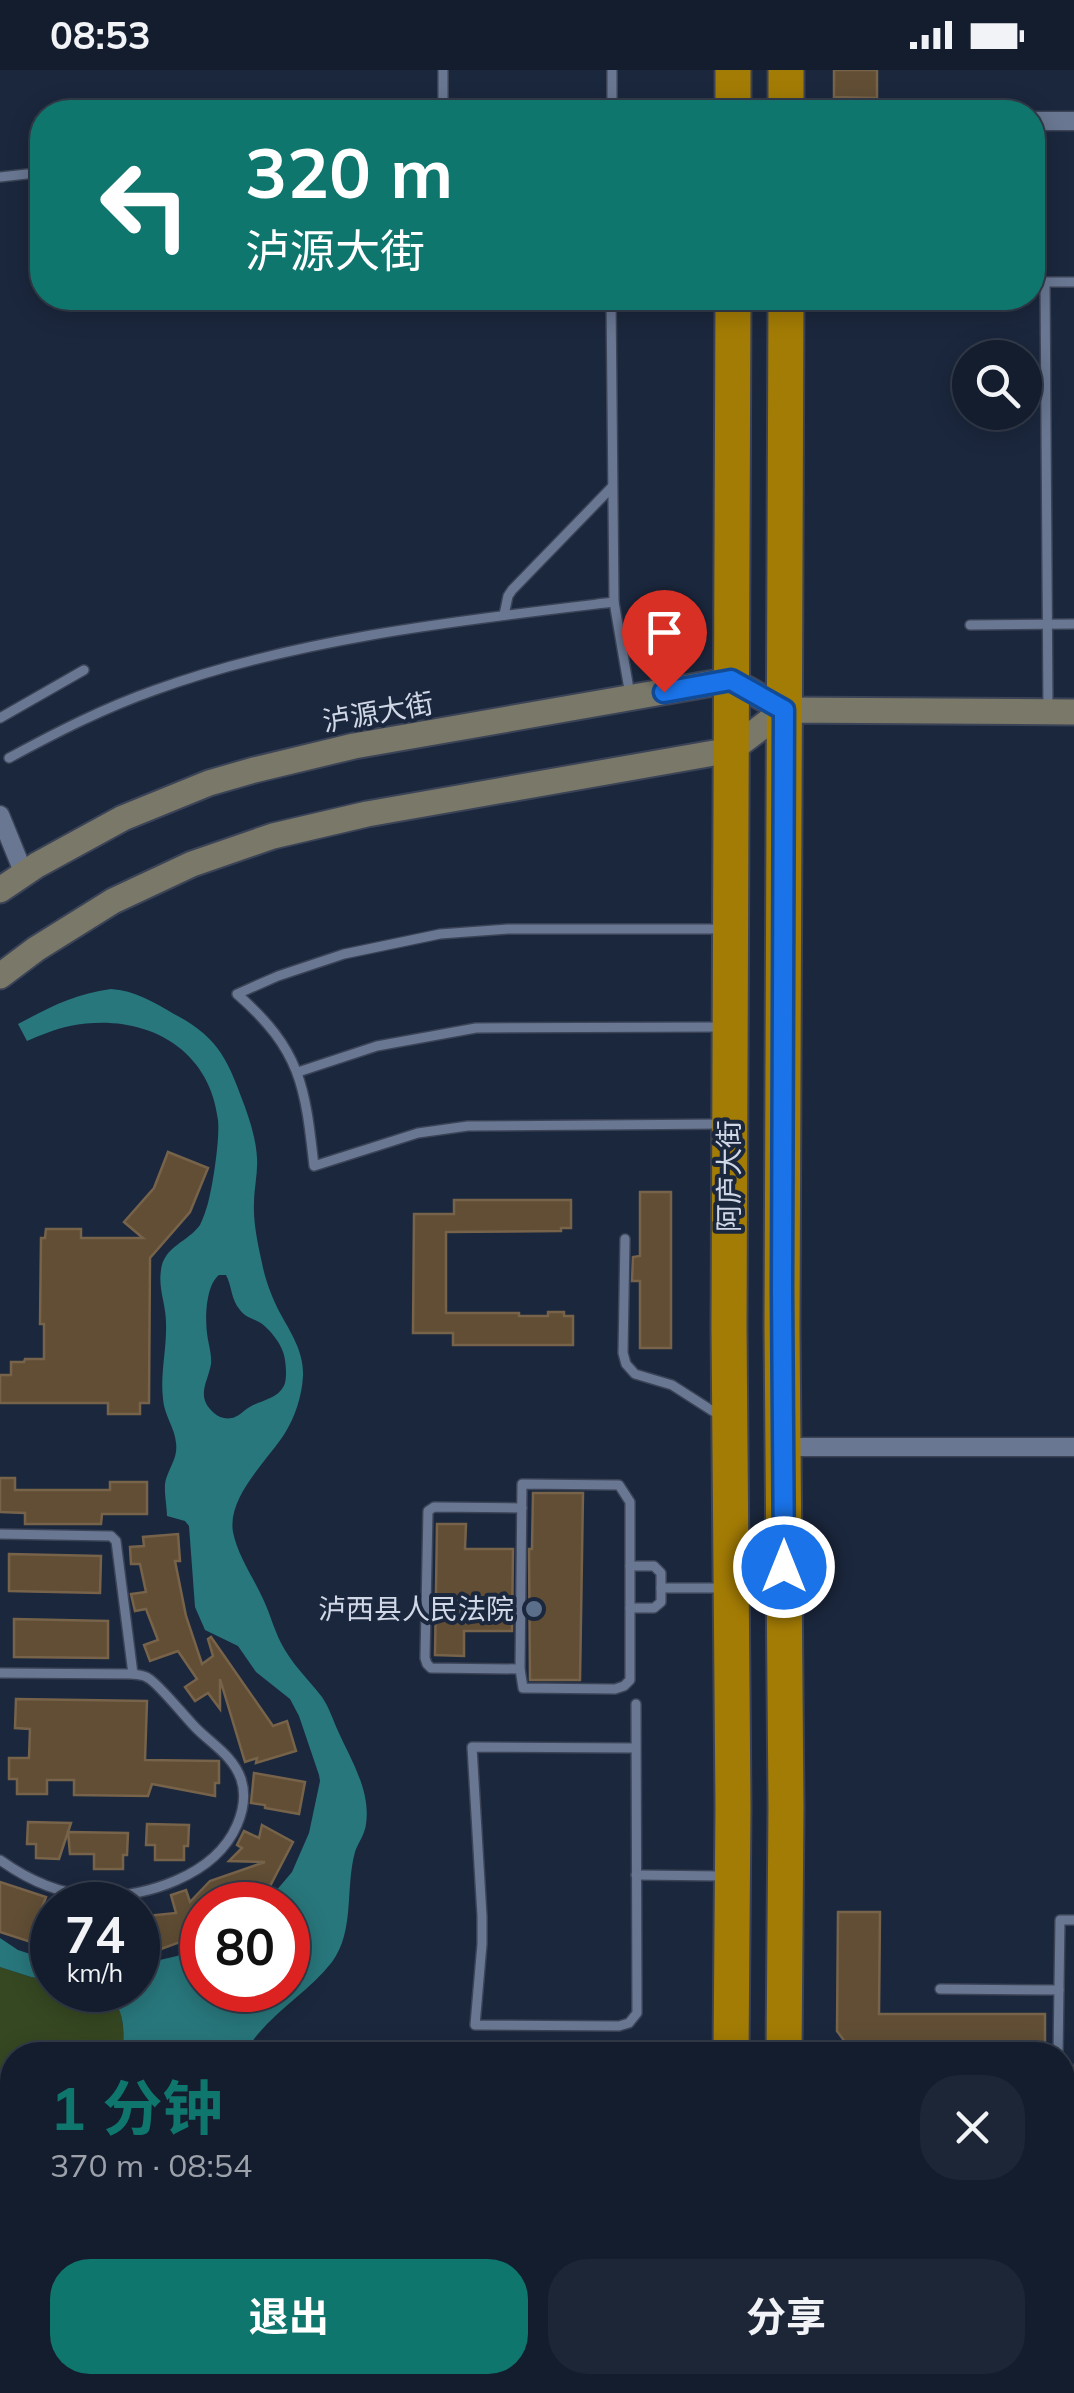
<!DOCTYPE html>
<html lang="zh">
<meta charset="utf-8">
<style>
body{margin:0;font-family:Mulish,"Noto Sans SC",sans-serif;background:#1d2636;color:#f1f3f6;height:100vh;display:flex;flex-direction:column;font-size:38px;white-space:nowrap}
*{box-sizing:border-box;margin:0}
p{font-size:32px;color:#9da2aa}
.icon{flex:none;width:55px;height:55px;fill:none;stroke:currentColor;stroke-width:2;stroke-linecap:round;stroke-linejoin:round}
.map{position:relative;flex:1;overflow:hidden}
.panel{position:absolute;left:0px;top:1972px;width:1075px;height:352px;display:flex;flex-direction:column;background:#141d2e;border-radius:40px 40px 0 0;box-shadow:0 5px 25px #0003,0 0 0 2px #333b4a}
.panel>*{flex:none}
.top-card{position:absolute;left:30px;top:30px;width:1015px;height:210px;border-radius:40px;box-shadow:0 5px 25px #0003,0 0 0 2px #333b4a;background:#0f766e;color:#fff;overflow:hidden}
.tools{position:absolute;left:952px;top:270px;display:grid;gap:20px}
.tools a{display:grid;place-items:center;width:90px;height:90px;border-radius:50%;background:#141d2e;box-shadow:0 5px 25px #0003,0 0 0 2px #333b4a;font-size:50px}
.speed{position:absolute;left:30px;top:1812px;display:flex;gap:20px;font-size:50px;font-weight:700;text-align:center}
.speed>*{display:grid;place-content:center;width:130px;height:130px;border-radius:50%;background:#141d2e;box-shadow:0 5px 25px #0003,0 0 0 2px #333b4a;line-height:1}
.speed small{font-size:25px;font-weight:400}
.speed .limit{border:15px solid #d22;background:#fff;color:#111}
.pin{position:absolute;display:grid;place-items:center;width:85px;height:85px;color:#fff;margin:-102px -42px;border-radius:50% 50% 50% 0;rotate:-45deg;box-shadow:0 0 10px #0007}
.pin .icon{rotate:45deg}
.me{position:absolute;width:110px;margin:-55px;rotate:0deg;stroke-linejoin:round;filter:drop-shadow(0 0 8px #0008)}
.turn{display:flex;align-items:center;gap:35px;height:210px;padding:0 50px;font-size:45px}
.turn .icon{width:130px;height:130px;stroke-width:2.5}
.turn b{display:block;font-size:70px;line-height:85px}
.round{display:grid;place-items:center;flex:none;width:105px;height:105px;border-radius:40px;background:#1d2636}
.headline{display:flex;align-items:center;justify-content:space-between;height:170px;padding:0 50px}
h1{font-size:60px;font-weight:700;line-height:75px;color:#0f766e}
.primary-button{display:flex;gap:20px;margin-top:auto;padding:20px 50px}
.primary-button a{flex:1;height:115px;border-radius:40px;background:#0f766e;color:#fff;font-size:40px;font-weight:700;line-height:115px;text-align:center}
.primary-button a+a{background:#1d2636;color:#f1f3f6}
.status{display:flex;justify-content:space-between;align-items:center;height:70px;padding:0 50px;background:#141d2e;direction:ltr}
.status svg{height:28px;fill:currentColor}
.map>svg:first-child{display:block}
.green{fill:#364822}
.water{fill:#28777c;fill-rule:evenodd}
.building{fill:#614e35;stroke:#77634a;stroke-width:2.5}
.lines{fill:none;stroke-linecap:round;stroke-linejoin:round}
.lane-casing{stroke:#3b4357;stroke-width:12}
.street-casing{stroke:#3b4357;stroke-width:21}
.secondary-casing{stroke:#3b4357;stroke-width:29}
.highway-casing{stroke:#3b4357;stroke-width:39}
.lane{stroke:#697792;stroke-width:9}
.street{stroke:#697792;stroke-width:18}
.secondary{stroke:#7a7868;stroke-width:25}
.highway{stroke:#a37c05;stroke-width:35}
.route-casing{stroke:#114b97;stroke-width:25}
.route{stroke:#1a73e8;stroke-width:18}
.service-dot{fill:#5c6f8a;stroke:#1b273d;stroke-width:4}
.labels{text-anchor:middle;stroke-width:8;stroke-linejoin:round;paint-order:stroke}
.street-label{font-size:28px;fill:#d0d8e7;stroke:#1b273d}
.poi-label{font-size:28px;fill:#d0d8e7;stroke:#1b273d;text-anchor:end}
</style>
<div class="status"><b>08:53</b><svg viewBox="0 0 49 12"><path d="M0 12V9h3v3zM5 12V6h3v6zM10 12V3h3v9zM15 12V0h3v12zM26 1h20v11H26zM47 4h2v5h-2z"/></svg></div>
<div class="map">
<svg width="1074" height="2323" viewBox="0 0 1074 2323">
<rect width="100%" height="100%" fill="#1b273d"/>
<!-- green -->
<path class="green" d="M0 1897 31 1907 52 1910V1920C67 1920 87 1917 101 1921 127 1929 124 1964 122 1985H12V2312L109 2313 107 2323H0Z"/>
<!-- water -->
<g class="water">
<path d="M111 919C134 920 155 933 174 944 220 968 228 991 245 1037 251 1054 256 1070 257 1088 258 1103 254 1118 254 1133 253 1152 258 1175 262 1193 265 1209 272 1228 280 1243 291 1263 304 1282 303 1306 302 1326 295 1347 285 1363 268 1390 227 1427 233 1462 238 1487 254 1508 264 1531 270 1544 274 1559 281 1573 291 1593 308 1609 322 1627 329 1637 333 1650 338 1661 351 1690 371 1721 366 1754 365 1764 358 1773 355 1782 345 1818 355 1861 332 1892 306 1926 264 1946 244 1985H122C125 1958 126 1931 97 1920H138V1895L177 1886 202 1875V1920H288V1835H264L292 1802 309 1763 320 1711 319 1705 299 1646 290 1629 256 1602 238 1576 205 1560 195 1537 189 1456 185 1451 167 1446C167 1435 163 1419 166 1409 170 1396 178 1387 176 1373 175 1358 164 1345 163 1329 160 1304 167 1278 166 1253 166 1234 158 1219 161 1200 164 1176 188 1172 200 1155 203 1149 206 1140 208 1133 213 1115 220 1068 218 1050 209 974 140 942 70 956 55 959 41 965 27 971L18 954C50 937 74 924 111 919ZM219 1205H226C232 1216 231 1230 240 1240 245 1247 252 1248 259 1252 268 1257 280 1272 283 1282 286 1290 287 1305 285 1313 280 1329 260 1330 248 1338 243 1341 240 1345 235 1347 228 1350 219 1348 214 1343 195 1327 208 1312 211 1294 212 1284 208 1273 207 1263 205 1247 206 1215 219 1205Z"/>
<path d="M0 1868 18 1880 52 1891V1910L31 1907 0 1897Z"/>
<path d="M109 2313V2312L240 2313 233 2323H107Z"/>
</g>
<!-- building -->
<g class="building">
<path d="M834 0H877V28L834 27Z"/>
<path d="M168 1082 208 1098 190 1142 150 1188 149 1333H140V1344H108V1333H0V1305H11V1292H24L25 1289H44V1254H40L41 1168H45L46 1159H81V1168H143L124 1152 154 1118Z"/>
<path d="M640 1122H671V1278H640V1211H632L633 1187 640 1186Z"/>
<path d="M454 1130H571V1158H561V1161L446 1162V1243H519V1246H548V1242H564V1246H573V1275H453V1263H413L414 1144H454Z"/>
<path d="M0 1408H15V1420H110V1412H147V1444H102L101 1454H25V1443L0 1442Z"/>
<path d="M533 1423H583L580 1610H530L529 1479H532Z"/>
<path d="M437 1454H466L465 1479H513L512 1561H464V1586L435 1585Z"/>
<path d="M178 1464 180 1491H175L186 1546 202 1594 213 1586 208 1569 211 1567 273 1656 287 1651 296 1681 256 1693 257 1688 245 1692 220 1609V1639L208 1623 195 1631 185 1617 197 1609 178 1581 150 1591 144 1575 158 1570 146 1539 135 1541 131 1524 146 1522 140 1494H131L130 1477 144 1476 143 1467Z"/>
<path d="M9 1484 101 1486 100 1523 9 1521Z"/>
<path d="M14 1549 108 1551V1588L14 1587Z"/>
<path d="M16 1629 147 1631 145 1690 219 1691V1713H215V1726L152 1714 148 1726 74 1725V1710H47V1724H17V1709H9V1688H29L30 1659 15 1658Z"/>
<path d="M254 1703 305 1712 299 1744 265 1738V1735L251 1733Z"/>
<path d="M28 1752 71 1753 59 1789 36 1788V1774H27Z"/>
<path d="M147 1754 189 1755 188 1776H184V1790H155V1775H146Z"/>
<path d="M262 1755 293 1772 268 1820 254 1835H202V1864L161 1879 138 1882V1847L176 1843 171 1825 186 1820 190 1832 210 1811 265 1792 229 1791 242 1778 237 1775 244 1761 259 1768Z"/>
<path d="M68 1762 128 1763 127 1785H123V1799H94V1784H70Z"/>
<path d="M0 1812 46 1827 39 1846 52 1844V1858L46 1877 0 1862Z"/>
<path d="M838 1842H880L879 1944H1045V1980L853 1979 848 1976 837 1961Z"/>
</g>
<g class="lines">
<defs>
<g id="lane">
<path d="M443 0V42"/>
<path d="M612 42V0"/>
<path d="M0 107 27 104"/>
<path d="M1032 212H1074"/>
<path d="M1045 212 1048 639"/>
<path d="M611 228 614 532 630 625"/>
<path d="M504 545 508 526 512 520 612 417"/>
<path d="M970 555 1074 554"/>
<path d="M0 648 84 600"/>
<path d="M9 688C57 662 104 638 155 620 298 568 463 550 614 532"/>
<path d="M298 1002 377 976 476 958 724 957"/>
<path d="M722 1054 468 1056 418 1063 314 1096C305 1016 301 980 237 924L278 906 344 884 440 864 508 859H723"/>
<path d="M625 1169 623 1283 626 1294 635 1304 672 1315 722 1347"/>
<path d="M522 1414 619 1415 630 1432V1610L624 1616 615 1619 523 1618 520 1599Z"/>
<path d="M0 1464 111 1466 116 1471 133 1604"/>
<path d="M661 1518H723"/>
<path d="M630 1538H654L661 1532V1503L654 1496H630"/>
<path d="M520 1599 431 1598 427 1594 425 1588 428 1441 434 1437 522 1438"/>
<path d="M0 1603 133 1604C138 1605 144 1605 148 1608 157 1612 186 1648 196 1658 213 1675 233 1686 241 1709 246 1724 243 1741 237 1755 215 1806 145 1828 93 1826 58 1824 28 1810 0 1790"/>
<path d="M636 1634 637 1943 629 1953 619 1956 475 1955 482 1874V1846L472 1677 636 1678"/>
<path d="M636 1805 723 1806"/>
<path d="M940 1919 1059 1920"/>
<path d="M1058 1985 1060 1850H1074"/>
<path d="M380 2312 381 2323"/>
</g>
<g id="street">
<path d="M1032 51H1074"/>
<path d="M0 745 24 804"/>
<path d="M783 1377H1074"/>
</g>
<g id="secondary">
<path d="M0 820 37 795 123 748 209 713 254 700 354 676 731 610 784 640"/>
<path d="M0 906 36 879 113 831 192 794 273 766 367 744 731 680 784 640 1074 642"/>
<path d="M1062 2008H1074"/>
</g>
<g id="highway">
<path d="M733 42V0"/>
<path d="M786 42V0"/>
<path d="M731 1985 733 1737 729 1258 733 228"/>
<path d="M784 1985 786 1737 782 1258 786 228"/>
<path d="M741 2312 742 2323"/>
<path d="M794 2312 795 2323"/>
</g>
</defs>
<!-- lane casing -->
<use href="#lane" class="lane-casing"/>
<!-- street casing -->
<use href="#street" class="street-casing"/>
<!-- secondary casing -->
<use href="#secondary" class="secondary-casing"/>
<!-- highway casing -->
<use href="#highway" class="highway-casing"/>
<!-- lane -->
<use href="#lane" class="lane"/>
<!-- street -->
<use href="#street" class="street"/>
<!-- secondary -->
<use href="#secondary" class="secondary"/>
<!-- highway -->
<use href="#highway" class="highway"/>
</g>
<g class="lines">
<defs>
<path id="route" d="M664 622 731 610 784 640 782 1219 784 1497"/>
</defs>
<!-- route casing -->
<use href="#route" class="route-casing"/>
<!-- route -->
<use href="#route" class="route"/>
</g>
<!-- markers -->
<circle class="service-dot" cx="534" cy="1539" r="10"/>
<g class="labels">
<!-- street labels -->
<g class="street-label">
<text transform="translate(378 642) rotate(-10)" y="10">泸源大街</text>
<text transform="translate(729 1106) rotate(-90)" y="10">阿庐大街</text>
</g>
<!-- poi labels -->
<g class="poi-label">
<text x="514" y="1549">泸西县人民法院</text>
</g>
</g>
</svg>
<div class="tools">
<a><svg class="icon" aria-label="search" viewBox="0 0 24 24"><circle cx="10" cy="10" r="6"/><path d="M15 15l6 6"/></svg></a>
</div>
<div class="speed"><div>74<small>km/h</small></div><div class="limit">80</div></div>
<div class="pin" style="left:664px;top:622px;background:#d93025"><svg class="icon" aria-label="arrive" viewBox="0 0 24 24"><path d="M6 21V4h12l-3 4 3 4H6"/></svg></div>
<svg class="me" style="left:784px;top:1497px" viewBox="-20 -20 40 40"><circle r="17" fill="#1a73e8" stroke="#fff" stroke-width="3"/><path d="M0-11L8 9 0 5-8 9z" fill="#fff"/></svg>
<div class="top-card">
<div class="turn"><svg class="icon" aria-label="left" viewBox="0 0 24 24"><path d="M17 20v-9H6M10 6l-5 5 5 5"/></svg><div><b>320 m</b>泸源大街</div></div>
</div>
<section class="panel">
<div class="headline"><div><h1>1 分钟</h1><p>370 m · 08:54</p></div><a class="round"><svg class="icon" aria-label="close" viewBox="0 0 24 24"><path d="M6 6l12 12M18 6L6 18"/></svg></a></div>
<div class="primary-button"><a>退出</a><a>分享</a></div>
</section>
</div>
